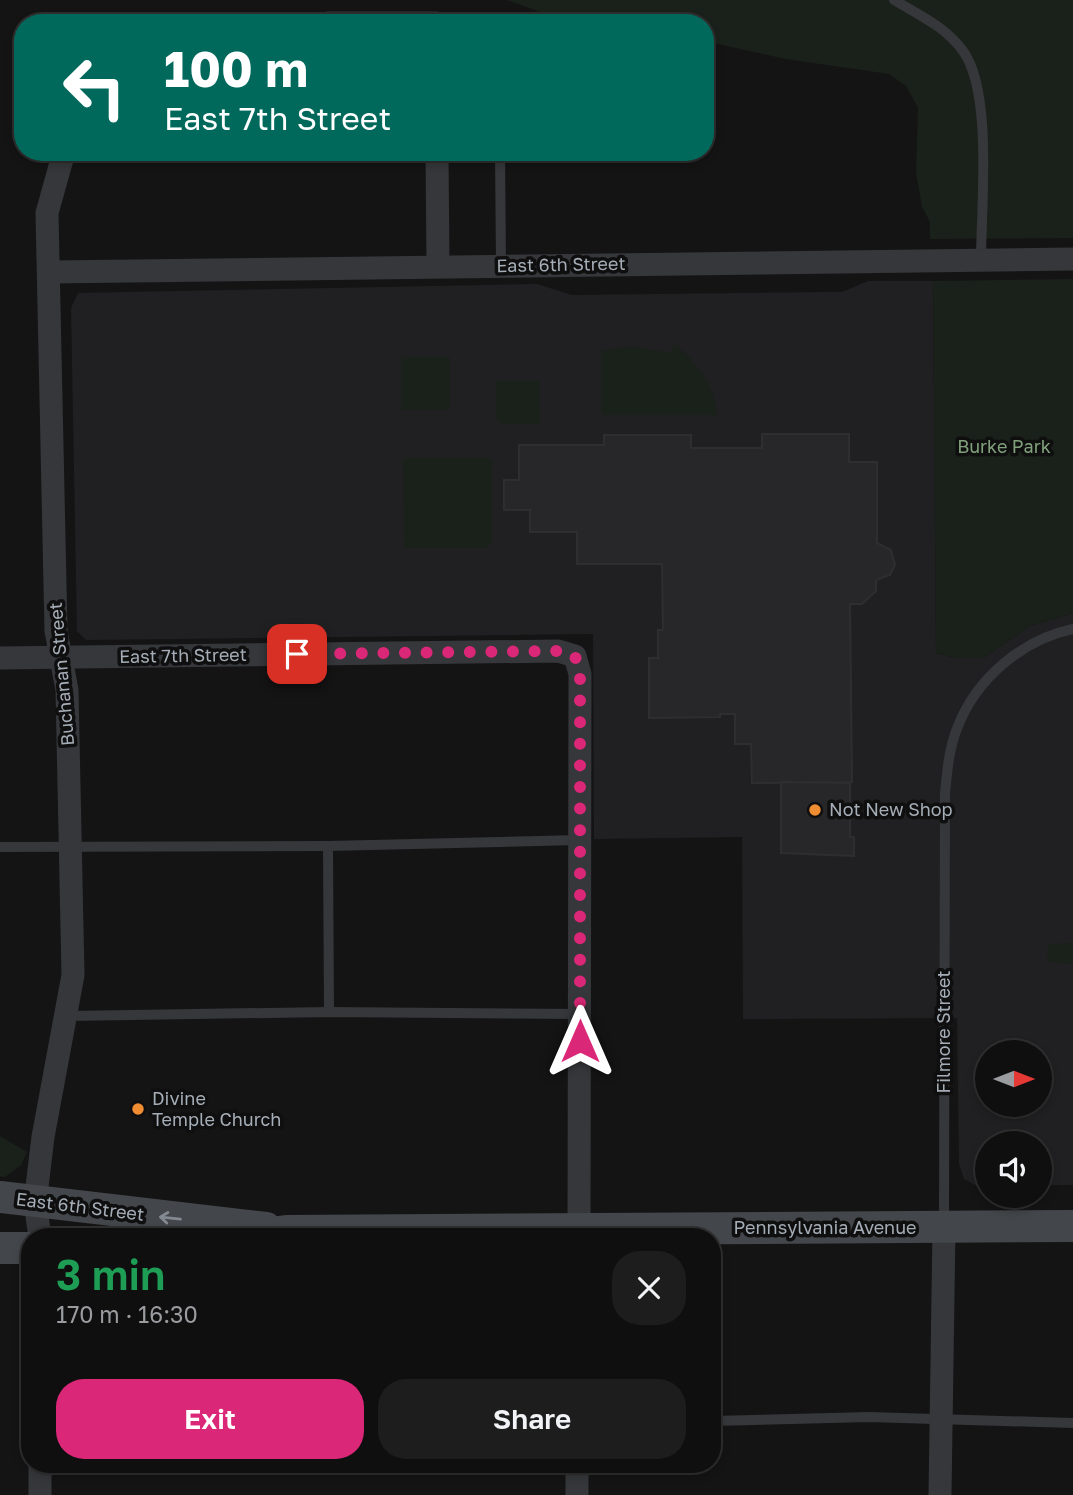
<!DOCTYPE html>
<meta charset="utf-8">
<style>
body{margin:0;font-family:"Golos Text",sans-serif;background:#1d1d1e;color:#f1f3f6;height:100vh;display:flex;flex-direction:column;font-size:26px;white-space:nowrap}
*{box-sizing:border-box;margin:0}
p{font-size:23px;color:#9b9c9f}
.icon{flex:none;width:38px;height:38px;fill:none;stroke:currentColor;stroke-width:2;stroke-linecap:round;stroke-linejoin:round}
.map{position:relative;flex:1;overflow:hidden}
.sheet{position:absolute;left:21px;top:1228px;width:700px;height:245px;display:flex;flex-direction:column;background:#0f0f10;border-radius:28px;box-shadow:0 4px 10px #0003,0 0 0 2px #2f2f30}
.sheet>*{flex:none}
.banner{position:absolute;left:14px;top:14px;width:700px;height:147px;border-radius:28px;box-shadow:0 4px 10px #0003,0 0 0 2px #2f2f30;background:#00695c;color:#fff;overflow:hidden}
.needle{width:46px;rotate:90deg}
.fabs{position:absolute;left:975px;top:1040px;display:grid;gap:14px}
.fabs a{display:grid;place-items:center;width:77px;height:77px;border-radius:50%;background:#0f0f10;box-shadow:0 4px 10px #0003,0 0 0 2px #2f2f30;font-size:35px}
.pin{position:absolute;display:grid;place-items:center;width:60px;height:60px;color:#fff;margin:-30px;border-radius:14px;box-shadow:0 4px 10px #0006}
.me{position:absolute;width:77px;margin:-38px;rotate:0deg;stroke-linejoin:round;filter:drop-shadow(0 0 5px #0008)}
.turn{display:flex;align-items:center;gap:24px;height:147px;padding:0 35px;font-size:32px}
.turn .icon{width:91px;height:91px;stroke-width:2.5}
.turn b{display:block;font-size:49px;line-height:60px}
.round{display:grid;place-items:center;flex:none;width:74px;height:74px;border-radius:28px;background:#1d1d1e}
.overview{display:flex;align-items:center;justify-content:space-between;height:119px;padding:0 35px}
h1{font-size:42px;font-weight:600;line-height:52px;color:#1e9e55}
.cta{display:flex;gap:14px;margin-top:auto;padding:14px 35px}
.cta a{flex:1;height:80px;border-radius:28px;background:#db2777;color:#fff;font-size:28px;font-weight:600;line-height:80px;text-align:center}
.cta a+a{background:#1d1d1e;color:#f1f3f6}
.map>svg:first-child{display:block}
.built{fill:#202022;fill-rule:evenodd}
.green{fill:#1a201a}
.building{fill:#272729;stroke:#2e2e31;stroke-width:2}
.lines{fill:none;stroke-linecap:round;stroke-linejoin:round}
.lane{stroke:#35373a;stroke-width:10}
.street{stroke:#35373a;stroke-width:23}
.secondary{stroke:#43464a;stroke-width:32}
.oneway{stroke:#838990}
.route{stroke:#db2777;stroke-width:12;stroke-dasharray:0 21.6}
.poi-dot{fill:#f08c31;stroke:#0f0f10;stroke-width:2.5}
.labels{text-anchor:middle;stroke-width:7;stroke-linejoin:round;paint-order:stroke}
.street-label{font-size:18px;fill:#a5adb6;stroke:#0f0f10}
.park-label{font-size:18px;fill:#81a17c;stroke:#0f0f10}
.poi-label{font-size:18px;fill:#a5adb6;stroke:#0f0f10;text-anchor:start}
</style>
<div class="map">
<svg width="1073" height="1495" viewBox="0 0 1073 1495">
<rect width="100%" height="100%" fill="#141415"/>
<!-- built -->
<path class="built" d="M868 281H933L936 653 955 658H983L1030 626 1073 613V1185H1040V1143H987V1186L975 1185 964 1179 959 1164 957 1018 743 1019 742 837 594 839 593 634 86 640 77 631 71 308 78 293 537 284 572 295 830 292H842ZM987 1052H1040V1104H987Z"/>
<!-- green -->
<g class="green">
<path d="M507 0H1073V238L930 239V222L922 207 916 173 918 108 906 86 889 74 785 59 705 41V23H592L543 13Z"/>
<path d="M1073 279V613L1030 626 983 658H955L936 653 933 281Z"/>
<path d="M674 344C698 362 714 384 717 415H601V351L632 346 670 353Z"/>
<rect x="401" y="357" width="49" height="53"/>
<path d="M496 381H539L540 424H501L496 417Z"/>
<path d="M403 458H492V543L487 548H404Z"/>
<path d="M1073 943V964L1047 962 1048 944Z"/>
<path d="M0 1136 27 1152 21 1165 5 1177 0 1176Z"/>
</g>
<!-- building -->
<g class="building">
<path d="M762 434H849V462H877V543L891 550 895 565 890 575 876 580V591L862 604H850L852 782 752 783 751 744H735V714H720V717L649 718V658H658V630H663L662 564H577V532H530V510H504V480H519V445H604V435H691V448H762Z"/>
<path d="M781 782 850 783V837H854V856L781 853Z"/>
</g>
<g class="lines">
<!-- lane -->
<g class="lane">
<path d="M894 0C919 15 946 27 963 51 993 92 981 209 981 260"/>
<path d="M500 17V23"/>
<path d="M500 152 501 265"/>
<path d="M328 846 329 1012"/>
<path d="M0 847 328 846 579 840"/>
<path d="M68 1016 329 1012 581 1014"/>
<path d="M944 1223 945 794C947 772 949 747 958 726 977 678 1022 640 1073 629"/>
<path d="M712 1421 869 1417 1073 1423"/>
</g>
<!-- street -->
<g class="street">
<path d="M328 23H436"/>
<path d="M437 152 438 266"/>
<path d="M50 272 1073 259"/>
<path d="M0 658 558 651 575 656 580 674 579 1237"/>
<path d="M40 1237 35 1203 43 1137 73 975 67 690 56 631 47 213 64 152"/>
<path d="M40 1495V1465"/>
<path d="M577 1495V1465"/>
<path d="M940 1495 944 1228"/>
</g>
<!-- secondary -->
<g class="secondary">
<path d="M0 1197 266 1228"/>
<path d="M242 1237 286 1231 1073 1226"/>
<path d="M0 1248H30"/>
</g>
</g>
<!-- one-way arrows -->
<defs><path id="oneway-shaft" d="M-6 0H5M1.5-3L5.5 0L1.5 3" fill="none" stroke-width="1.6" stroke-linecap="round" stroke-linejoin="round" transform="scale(1.75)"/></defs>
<use class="oneway" href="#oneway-shaft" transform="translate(170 1218) rotate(-174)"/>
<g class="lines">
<!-- route -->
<path class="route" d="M297 654 558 651 575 656 580 674V1041"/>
</g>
<!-- markers -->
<g class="poi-dot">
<circle cx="815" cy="810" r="7"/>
<circle cx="138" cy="1109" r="7"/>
</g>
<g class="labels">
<!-- street labels -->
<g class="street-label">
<text transform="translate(561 265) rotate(-1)" y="6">East 6th Street</text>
<text transform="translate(183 656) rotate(-1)" y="6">East 7th Street</text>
<text transform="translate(62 674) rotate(-95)" y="6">Buchanan Street</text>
<text transform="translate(944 1032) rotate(-90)" y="6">Filmore Street</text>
<text transform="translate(80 1207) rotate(7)" y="6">East 6th Street</text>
<text x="825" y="1234">Pennsylvania Avenue</text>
</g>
<!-- park labels -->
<g class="park-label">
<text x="1004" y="453">Burke Park</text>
</g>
<!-- poi labels -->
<g class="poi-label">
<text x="829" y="816">Not New Shop</text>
<text x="152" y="1105">Divine<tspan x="152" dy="21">Temple Church</tspan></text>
</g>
</g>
</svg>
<div class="fabs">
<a><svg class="needle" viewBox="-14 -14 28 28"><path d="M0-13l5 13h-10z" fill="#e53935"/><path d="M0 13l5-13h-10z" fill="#9b9c9f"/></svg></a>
<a><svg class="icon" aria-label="sound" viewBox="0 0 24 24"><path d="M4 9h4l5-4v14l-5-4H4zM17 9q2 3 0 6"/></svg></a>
</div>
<div class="pin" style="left:297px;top:654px;background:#d93025"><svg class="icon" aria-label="arrive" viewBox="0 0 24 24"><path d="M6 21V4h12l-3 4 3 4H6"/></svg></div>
<svg class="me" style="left:580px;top:1041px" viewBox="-20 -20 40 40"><path d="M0-17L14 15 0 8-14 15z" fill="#db2777" stroke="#fff" stroke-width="4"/></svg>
<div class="banner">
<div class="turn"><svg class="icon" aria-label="left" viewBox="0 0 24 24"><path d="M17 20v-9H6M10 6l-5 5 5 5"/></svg><div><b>100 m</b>East 7th Street</div></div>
</div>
<section class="sheet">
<div class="overview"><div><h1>3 min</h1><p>170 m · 16:30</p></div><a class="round"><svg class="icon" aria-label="close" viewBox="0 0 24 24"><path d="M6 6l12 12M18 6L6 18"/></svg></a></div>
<div class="cta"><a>Exit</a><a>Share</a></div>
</section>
</div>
